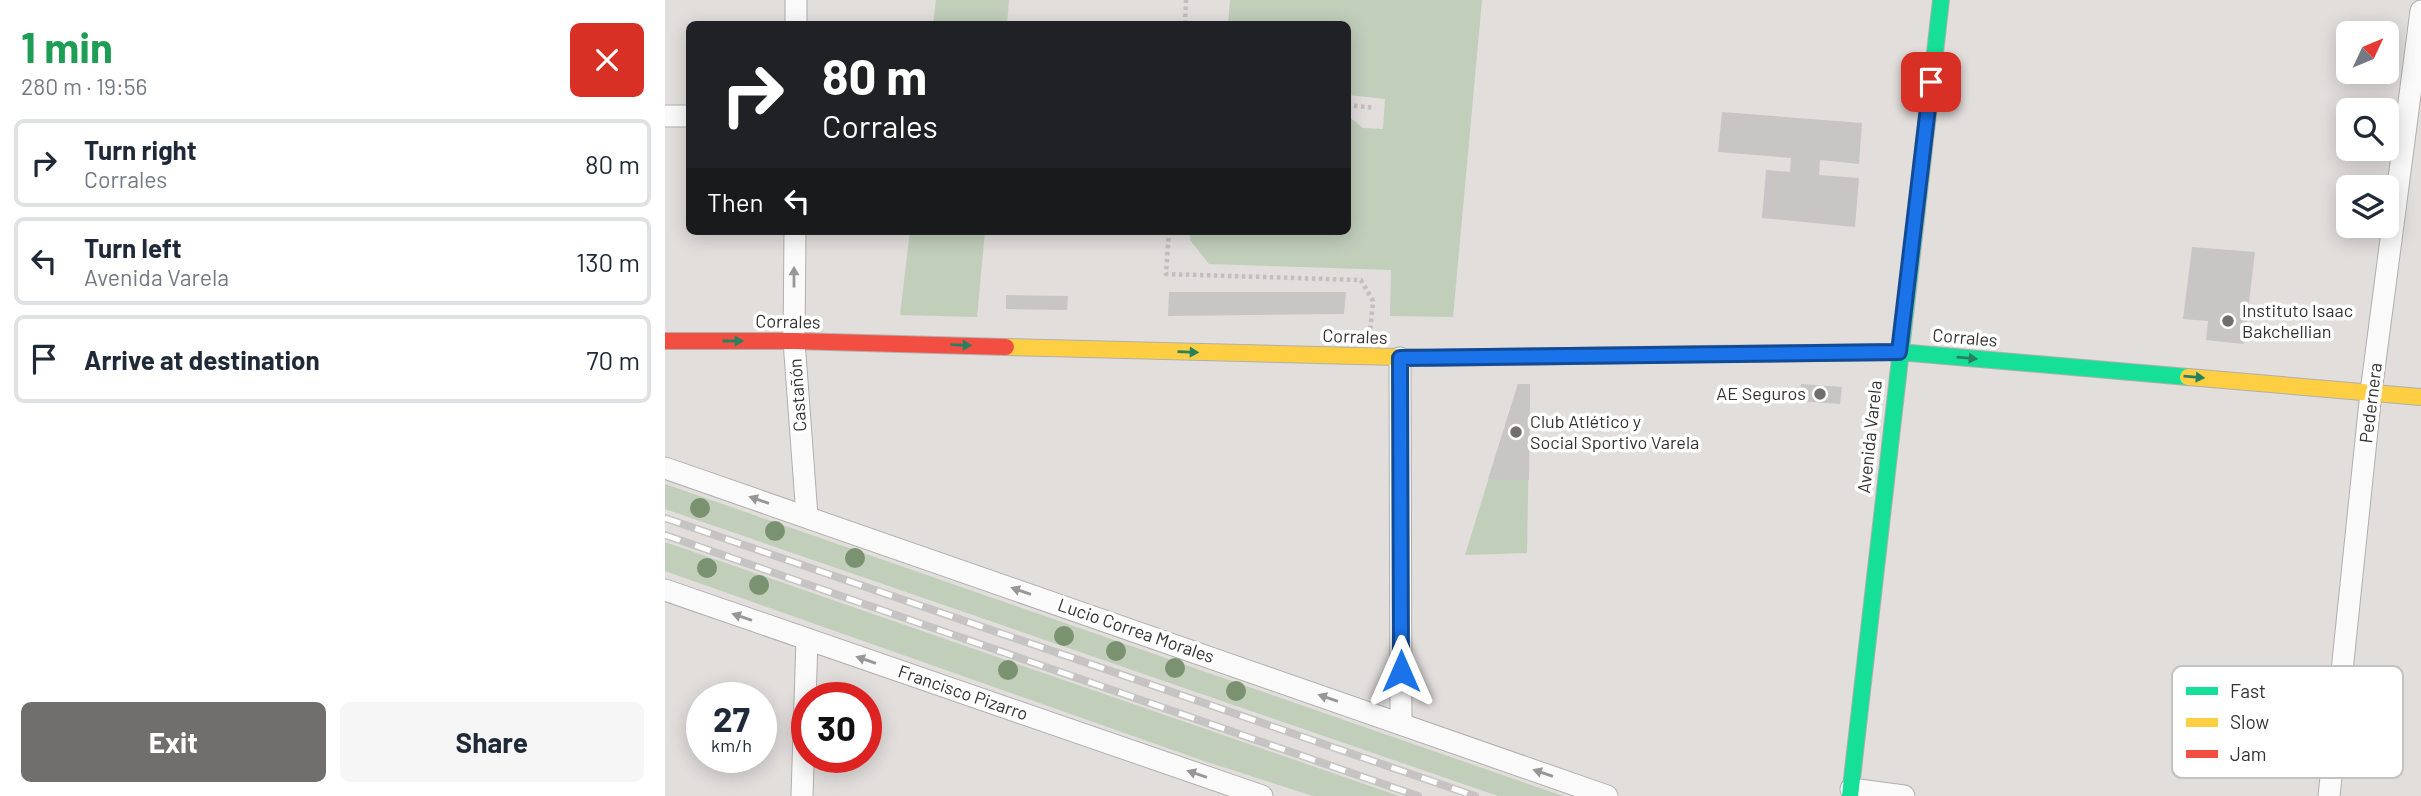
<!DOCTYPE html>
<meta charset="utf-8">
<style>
body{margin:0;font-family:Barlow,sans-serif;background:#f6f6f7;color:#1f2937;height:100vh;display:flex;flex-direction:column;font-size:26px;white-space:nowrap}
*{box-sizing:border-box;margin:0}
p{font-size:23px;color:#747a83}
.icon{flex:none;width:38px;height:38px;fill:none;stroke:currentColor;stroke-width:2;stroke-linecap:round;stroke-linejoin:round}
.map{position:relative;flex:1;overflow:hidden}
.details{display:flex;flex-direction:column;background:#fff;width:665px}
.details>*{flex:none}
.top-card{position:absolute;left:21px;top:21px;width:665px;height:214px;border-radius:10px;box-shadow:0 4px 18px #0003;background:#202124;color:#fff;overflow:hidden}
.needle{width:46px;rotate:46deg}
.fabs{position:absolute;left:1671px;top:21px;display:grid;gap:14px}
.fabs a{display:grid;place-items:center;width:63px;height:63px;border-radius:10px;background:#fff;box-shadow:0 4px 18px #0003;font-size:35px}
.speed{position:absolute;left:21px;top:682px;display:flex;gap:14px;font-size:35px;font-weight:700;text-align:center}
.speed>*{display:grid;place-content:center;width:91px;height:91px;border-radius:50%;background:#fff;box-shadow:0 4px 18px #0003;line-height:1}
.speed small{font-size:18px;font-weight:400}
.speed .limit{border:10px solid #d22;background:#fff;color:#111}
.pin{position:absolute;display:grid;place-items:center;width:60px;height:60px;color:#fff;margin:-30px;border-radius:14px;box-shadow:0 4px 10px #0006}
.me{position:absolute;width:77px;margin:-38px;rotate:0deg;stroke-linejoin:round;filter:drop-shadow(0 0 5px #0008)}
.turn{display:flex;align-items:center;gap:24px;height:147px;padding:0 21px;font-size:32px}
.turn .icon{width:91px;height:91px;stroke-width:2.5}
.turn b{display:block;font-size:49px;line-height:60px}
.then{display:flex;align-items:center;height:66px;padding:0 21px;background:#0003;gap:14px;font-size:26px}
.round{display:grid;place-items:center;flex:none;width:74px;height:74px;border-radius:10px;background:#f6f6f7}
.overview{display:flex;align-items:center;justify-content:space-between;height:119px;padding:0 21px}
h1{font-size:42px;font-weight:700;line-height:52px;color:#1e9e55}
.action{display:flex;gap:14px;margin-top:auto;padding:14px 21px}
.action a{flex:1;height:80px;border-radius:10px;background:#716f6e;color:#fff;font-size:28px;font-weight:700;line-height:80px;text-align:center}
.action a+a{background:#f6f6f7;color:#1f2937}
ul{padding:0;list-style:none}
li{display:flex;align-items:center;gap:21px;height:88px;margin:0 14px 10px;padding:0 7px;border:4px solid #e0e1e3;border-radius:10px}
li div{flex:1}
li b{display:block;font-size:26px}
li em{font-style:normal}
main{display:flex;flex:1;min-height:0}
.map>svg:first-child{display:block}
.green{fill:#c1ceba}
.building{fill:#c8c6c5}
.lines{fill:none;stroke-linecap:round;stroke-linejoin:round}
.street-casing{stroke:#b1afad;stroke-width:23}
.fast-casing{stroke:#b1afad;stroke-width:18}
.slow-casing{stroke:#b1afad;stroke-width:18}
.jam-casing{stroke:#b1afad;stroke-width:18}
.path{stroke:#c1bfbf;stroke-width:4.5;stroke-dasharray:3.5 3.5;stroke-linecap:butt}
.street{stroke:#fafafa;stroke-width:21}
.fast{stroke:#16e098;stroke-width:16}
.slow{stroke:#ffcf43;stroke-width:16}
.jam{stroke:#f24e42;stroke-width:16}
.rail-casing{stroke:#c5c4c3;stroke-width:8}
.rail{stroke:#fff;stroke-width:5;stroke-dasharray:16;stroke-linecap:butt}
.tree{fill:#7b9271}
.oneway{fill:#989696}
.oneway2{fill:#278160}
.route-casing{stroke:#114b97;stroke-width:18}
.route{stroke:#1a73e8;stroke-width:12}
.poi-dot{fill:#716f6e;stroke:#fff;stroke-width:2.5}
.labels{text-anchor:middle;stroke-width:7;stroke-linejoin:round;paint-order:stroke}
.poi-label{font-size:18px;fill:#353332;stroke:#fff;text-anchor:start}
.street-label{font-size:18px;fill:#353332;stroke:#fff}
.key{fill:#fff;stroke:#c2c2c2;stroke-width:2}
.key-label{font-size:19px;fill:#353332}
</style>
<main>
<section class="details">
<div class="overview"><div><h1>1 min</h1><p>280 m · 19:56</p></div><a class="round" style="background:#d93025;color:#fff"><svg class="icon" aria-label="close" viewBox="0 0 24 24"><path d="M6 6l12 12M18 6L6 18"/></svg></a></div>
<ul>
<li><svg class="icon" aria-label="right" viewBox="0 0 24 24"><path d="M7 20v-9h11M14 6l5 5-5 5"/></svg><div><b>Turn right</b><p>Corrales</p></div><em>80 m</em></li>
<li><svg class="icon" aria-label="left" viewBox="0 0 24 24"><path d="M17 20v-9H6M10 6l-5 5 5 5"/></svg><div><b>Turn left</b><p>Avenida Varela</p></div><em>130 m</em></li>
<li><svg class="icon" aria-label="arrive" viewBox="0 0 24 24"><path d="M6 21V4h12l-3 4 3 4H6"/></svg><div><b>Arrive at destination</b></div><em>70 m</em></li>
</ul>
<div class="action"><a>Exit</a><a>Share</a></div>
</section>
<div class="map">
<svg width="1756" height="796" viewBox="0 0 1756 796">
<rect width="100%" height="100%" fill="#e1dedc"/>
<!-- green -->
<g class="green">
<path d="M271 0H344L342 24H268Z"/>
<path d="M565 0H817L788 317 725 316 726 270 544 264 525 240 526 231H682L683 116 698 128 718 129 720 99 683 95 682 24H563Z"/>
<path d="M245 231H320L312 317 235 315Z"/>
<path d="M853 384H865L862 553 800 555Z"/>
<path d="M0 484 898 796H833L0 509Z"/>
<path d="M0 542 734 796H648L539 761 0 571Z"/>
</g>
<!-- building -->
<g class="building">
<path d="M1057 112 1197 123 1194 164 1155 160 1154 175 1194 178 1190 227 1097 218 1101 170 1125 172 1126 158 1053 152Z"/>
<path d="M1527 247 1590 252 1579 344 1541 340 1543 321 1518 319Z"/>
<path d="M504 292H681L679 314 503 316Z"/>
<path d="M341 295 403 296 402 310 341 309Z"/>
<path d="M853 384H865L864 480 823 479Z"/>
<path d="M1136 384 1177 387 1175 404 1134 401Z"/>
</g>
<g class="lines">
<defs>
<g id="street">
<path d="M131 24V0"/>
<path d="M0 116H24"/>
<path d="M130 231 129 341 142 516"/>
<path d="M735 358 736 724"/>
<path d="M0 468 942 796"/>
<path d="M0 590 597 796"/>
<path d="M1186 789 1239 796"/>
<path d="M137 796 142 639"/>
<path d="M1664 796 1706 392 1756 11"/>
</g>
<g id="fast">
<path d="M1036 354 1234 352 1523 377"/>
<path d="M1185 796 1276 0"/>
</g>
<g id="slow">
<path d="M341 347 768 358"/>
<path d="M1523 377 1756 397"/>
</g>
<g id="jam">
<path d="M0 341H129L341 347"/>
<path d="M768 358 1036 354"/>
</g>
</defs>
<!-- street casing -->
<use href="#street" class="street-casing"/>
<!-- fast casing -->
<use href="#fast" class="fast-casing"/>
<!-- slow casing -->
<use href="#slow" class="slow-casing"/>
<!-- jam casing -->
<use href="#jam" class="jam-casing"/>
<!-- path -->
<g class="path">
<path d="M520 24 521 0"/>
<path d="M682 105 710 108"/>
<path d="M504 231 501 274 696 280 708 301 705 332"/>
</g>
<!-- street -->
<use href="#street" class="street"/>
<!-- fast -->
<use href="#fast" class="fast"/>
<!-- slow -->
<use href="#slow" class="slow"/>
<!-- jam -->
<use href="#jam" class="jam"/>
<defs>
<g id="rail">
<path d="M0 518 810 796"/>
<path d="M0 535 753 796"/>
</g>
</defs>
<!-- rail casing -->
<use href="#rail" class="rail-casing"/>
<!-- rail -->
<use href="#rail" class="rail"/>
</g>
<!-- trees -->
<g class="tree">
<circle cx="35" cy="508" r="10"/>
<circle cx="110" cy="531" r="10"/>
<circle cx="190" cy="558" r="10"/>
<circle cx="42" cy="568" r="10"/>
<circle cx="94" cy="585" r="10"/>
<circle cx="399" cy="636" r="10"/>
<circle cx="451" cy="651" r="10"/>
<circle cx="510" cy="668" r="10"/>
<circle cx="343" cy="670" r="10"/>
<circle cx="571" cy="691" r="10"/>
</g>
<!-- one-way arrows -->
<defs><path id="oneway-solid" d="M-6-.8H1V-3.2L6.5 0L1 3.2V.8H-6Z" transform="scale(1.75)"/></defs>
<g class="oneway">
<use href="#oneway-solid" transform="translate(129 277) rotate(-90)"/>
<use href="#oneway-solid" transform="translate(94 500) rotate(-161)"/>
<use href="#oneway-solid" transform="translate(356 591) rotate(-161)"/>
<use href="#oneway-solid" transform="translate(77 617) rotate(-161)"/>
<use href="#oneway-solid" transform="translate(201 660) rotate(-161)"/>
<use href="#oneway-solid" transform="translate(663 698) rotate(-161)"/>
<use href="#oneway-solid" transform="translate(878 773) rotate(-161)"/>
<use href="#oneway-solid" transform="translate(532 774) rotate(-161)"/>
</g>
<g class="oneway2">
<use href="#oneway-solid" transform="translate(68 341)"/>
<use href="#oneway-solid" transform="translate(296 345) rotate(2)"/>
<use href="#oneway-solid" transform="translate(523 352) rotate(2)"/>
<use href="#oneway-solid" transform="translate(1302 358) rotate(5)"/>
<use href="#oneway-solid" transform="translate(1529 377) rotate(5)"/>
</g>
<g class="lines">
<defs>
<path id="route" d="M736 671 735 358 1234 352 1266 82"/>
</defs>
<!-- route casing -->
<use href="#route" class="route-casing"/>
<!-- route -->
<use href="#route" class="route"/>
</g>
<!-- markers -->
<g class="poi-dot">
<circle cx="1563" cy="321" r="7"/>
<circle cx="1155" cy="394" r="7"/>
<circle cx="851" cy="432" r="7"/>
</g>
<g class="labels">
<!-- poi labels -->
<g class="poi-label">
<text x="1577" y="317">Instituto Isaac<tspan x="1577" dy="21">Bakchellian</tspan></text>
<text x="1141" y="400" text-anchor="end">AE Seguros</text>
<text x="865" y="428">Club Atlético y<tspan x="865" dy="21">Social Sportivo Varela</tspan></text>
</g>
<!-- street labels -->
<g class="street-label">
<text transform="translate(123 322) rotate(1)" y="6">Corrales</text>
<text transform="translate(690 337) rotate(2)" y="6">Corrales</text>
<text transform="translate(1300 338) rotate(5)" y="6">Corrales</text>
<text transform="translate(133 395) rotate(-94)" y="6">Castañón</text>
<text transform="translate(1706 403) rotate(-83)" y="6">Pedernera</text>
<text transform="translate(1205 437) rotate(-84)" y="6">Avenida Varela</text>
<text transform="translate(471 631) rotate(19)" y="6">Lucio Correa Morales</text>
<text transform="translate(298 693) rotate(19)" y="6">Francisco Pizarro</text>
</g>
</g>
<!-- legend -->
<rect x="1507" y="666" width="231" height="112" rx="10" class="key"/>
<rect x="1521" y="687" width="32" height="8" fill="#16e098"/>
<rect x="1521" y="718" width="32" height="9" fill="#ffcf43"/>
<rect x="1521" y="750" width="32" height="8" fill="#f24e42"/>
<g class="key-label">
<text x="1565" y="698">Fast</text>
<text x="1565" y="729">Slow</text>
<text x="1565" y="761">Jam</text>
</g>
</svg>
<div class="fabs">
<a><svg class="needle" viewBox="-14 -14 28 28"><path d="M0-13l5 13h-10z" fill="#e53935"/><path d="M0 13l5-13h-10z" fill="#747a83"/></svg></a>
<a><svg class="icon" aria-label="search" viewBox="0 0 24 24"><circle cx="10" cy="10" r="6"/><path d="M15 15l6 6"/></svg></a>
<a><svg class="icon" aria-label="layers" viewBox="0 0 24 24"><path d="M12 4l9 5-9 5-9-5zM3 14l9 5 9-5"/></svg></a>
</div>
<div class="speed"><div>27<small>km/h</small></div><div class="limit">30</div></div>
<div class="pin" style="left:1266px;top:82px;background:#d93025"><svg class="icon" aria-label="arrive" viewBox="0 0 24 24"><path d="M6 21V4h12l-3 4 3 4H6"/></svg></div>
<svg class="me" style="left:736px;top:671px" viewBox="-20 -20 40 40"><path d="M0-17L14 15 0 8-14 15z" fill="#1a73e8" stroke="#fff" stroke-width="4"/></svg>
<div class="top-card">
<div class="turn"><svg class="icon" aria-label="right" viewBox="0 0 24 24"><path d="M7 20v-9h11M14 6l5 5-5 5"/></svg><div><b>80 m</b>Corrales</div></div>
<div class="then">Then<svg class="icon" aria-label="left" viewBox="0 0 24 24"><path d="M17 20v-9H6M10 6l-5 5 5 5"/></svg></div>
</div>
</div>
</main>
